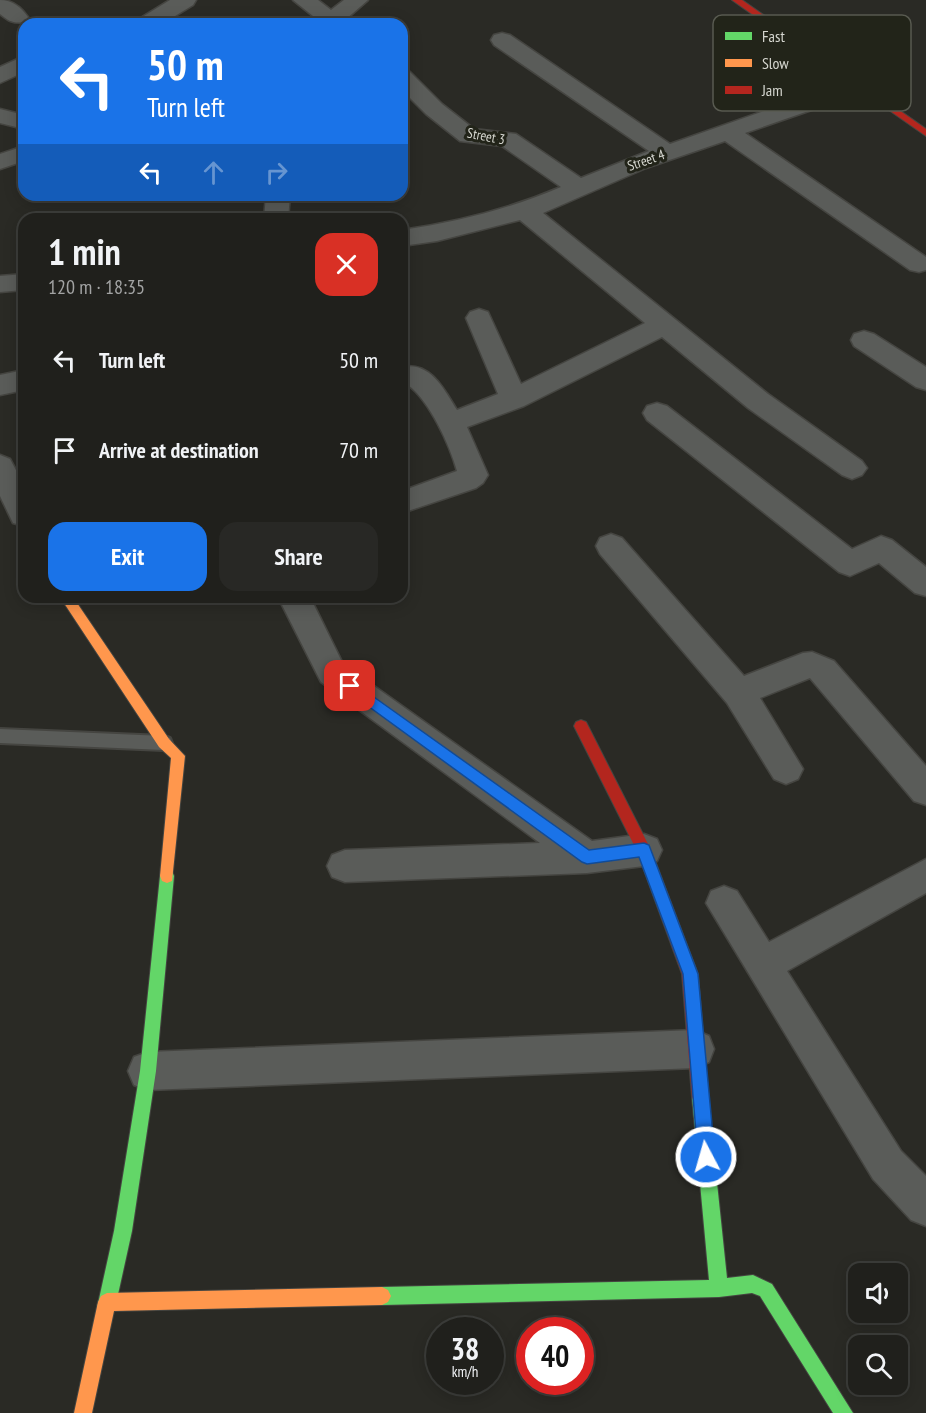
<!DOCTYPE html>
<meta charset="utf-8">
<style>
body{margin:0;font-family:"PT Sans Narrow",sans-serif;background:#282825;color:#f1f3f6;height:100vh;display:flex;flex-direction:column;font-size:22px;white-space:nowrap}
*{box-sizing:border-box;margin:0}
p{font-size:20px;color:#a2a3a3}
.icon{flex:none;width:33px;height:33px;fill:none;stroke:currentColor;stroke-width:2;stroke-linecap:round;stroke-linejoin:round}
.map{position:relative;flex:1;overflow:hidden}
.panel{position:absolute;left:18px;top:213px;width:390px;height:390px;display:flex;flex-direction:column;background:#20201c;border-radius:18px;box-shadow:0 3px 15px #0003,0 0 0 2px #3d3e3b}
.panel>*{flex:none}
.banner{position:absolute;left:18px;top:18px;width:390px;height:183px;border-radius:18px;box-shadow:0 3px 15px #0003,0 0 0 2px #3d3e3b;background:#1a73e8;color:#fff;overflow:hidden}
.controls{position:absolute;left:848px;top:1263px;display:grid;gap:12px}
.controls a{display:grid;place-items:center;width:60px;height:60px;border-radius:12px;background:#20201c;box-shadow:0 3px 15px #0003,0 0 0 2px #3d3e3b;font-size:30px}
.speed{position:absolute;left:426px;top:1317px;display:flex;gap:12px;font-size:30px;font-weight:700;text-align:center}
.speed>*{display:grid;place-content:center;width:78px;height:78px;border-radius:50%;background:#20201c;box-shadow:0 3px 15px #0003,0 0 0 2px #3d3e3b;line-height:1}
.speed small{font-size:15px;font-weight:400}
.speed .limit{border:9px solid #d22;background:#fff;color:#111}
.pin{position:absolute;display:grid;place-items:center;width:51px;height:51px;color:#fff;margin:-26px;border-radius:12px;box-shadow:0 3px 9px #0006}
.me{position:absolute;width:66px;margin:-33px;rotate:354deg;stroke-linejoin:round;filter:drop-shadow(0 0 4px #0008)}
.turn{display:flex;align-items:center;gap:21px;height:126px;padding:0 30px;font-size:27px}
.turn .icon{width:78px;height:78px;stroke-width:2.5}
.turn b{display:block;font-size:42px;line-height:51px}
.lanes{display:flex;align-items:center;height:57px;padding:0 30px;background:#0003;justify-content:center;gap:30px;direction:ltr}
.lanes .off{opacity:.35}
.round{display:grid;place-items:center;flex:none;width:63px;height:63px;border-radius:18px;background:#282825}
.overview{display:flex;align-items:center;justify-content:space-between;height:102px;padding:0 30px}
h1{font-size:36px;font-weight:600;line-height:45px}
.action{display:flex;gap:12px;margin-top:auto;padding:12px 30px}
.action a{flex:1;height:69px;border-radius:18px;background:#1a73e8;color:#fff;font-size:24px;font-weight:600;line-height:69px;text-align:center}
.action a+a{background:#282825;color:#f1f3f6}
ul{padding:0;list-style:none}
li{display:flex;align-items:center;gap:18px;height:90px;padding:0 30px}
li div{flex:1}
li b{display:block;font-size:22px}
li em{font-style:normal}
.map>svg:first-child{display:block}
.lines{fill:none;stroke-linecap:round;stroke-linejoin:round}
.lane-casing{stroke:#454541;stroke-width:4}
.street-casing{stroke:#454541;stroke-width:3}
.fast-casing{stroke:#454541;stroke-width:2}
.slow-casing{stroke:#454541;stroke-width:2}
.jam-casing{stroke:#454541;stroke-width:2}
.lane{fill:#5a5c59;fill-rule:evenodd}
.street{fill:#5a5c59;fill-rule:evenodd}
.fast{fill:#63d668;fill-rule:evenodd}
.slow{fill:#ff974d;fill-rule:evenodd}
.jam{fill:#b3261e;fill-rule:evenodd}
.route{fill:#1a73e8;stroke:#114b97;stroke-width:1.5}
.labels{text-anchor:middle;stroke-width:6;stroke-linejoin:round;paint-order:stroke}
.far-street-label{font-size:14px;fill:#d6d7d0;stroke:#222419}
.key{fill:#222419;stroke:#585a50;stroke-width:1.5}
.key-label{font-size:16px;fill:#d6d7d0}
</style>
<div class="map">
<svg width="926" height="1413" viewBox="0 0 926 1413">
<rect width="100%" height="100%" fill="#2a2a25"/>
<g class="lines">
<defs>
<path id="lane" d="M0 729 164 736 170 738 172 743 170 748 164 750 0 743Z"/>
<g id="street">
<path d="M0 0C12 0 21 7 28 17L25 22C13 24 9 21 0 14Z"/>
<path d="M170 0H196L193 5 162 24H136L139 19Z"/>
<path d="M293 0H318L331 10 344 0H368L345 20 348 24H315L318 20Z"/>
<path d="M502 33 510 35 670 144 810 95 847 79 855 77 863 79 866 84 863 89 826 105 745 133 926 257V270L919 272 910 270 725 141 646 168 543 213 768 394 862 461 867 468 862 475 852 479 842 475 748 408 662 337 524 406 467 427 488 475 483 483 476 488 402 513V491L457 471C450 446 430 401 408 385L402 387V367C430 361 444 389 457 410L498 394 466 318 470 312 479 309 488 312 521 384 645 323 520 220 437 241 402 246V230C458 222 509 209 561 187L502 146 460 141 426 114 402 90V70L410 72 442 104 474 129 516 134 581 178 649 151 494 45 491 40 494 35Z"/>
<path d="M24 56V72L0 83V67Z"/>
<path d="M0 109 24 115V129L0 123Z"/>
<path d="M24 146V161L0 169V154Z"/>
<path d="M266 195H290L288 219H264Z"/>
<path d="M24 274V290L0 292V276Z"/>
<path d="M864 331 874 334 926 367V390L916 387 854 346 851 340 854 334Z"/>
<path d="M24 370V390L0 395V375Z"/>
<path d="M657 403 667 406 852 549 881 536 892 540 926 567V596L915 593 879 563 850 576 839 572 647 420 643 413 647 406Z"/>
<path d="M0 455 10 459 24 485V526L13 523 0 496Z"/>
<path d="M611 534 622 538 744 676 803 653 812 652 834 661 926 766V805L914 801 810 678 760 698 803 769 798 779 786 784 774 779 727 703 600 554 596 546 600 538Z"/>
<path d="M278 597H310L343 664 592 841 644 834 657 839 662 850 657 861 644 866 587 873 345 882 332 877 327 866 332 855 345 850 540 843 321 682Z"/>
<path d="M926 859V893L787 971 901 1151 926 1176V1226L911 1220 873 1179 706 903 711 891 724 886 737 891 769 942Z"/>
<path d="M695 1030 709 1036 714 1049 709 1062 695 1068 148 1090 134 1085 128 1071 134 1057 148 1052Z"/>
</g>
<g id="fast">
<path d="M167 869 172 871 174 876 156 1071 132 1231 115 1308 112 1314 106 1317 100 1314 97 1308 114 1231 140 1071 160 876 162 871Z"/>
<path d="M700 1089 706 1091 708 1097 727 1278 753 1275 772 1284 853 1413H833L760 1296 752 1293 719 1297 382 1305 376 1302 373 1296 376 1290 382 1287 709 1280 692 1097 694 1091Z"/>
</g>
<g id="slow">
<path d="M60 597H73L169 739 185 756 172 881 167 883 162 881 160 876 171 758 159 747Z"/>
<path d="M382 1287 388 1290 391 1296 388 1302 382 1305 114 1311 92 1413H74L98 1302 101 1296 107 1293Z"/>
</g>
<g id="jam">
<path d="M732 0H742L926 129V136Z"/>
<path d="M581 720 586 722 651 850 698 974 708 1097 706 1103 700 1105 694 1103 692 1097 682 974 637 851 574 726 576 722Z"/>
</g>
</defs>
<!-- lane casing -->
<use href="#lane" class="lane-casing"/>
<!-- street casing -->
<use href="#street" class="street-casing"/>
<!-- fast casing -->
<use href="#fast" class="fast-casing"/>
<!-- slow casing -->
<use href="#slow" class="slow-casing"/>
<!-- jam casing -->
<use href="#jam" class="jam-casing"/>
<!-- lane -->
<use href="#lane" class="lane"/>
<!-- street -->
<use href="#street" class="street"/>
<!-- fast -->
<use href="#fast" class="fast"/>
<!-- slow -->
<use href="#slow" class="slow"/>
<!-- jam -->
<use href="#jam" class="jam"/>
</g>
<!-- route -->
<path class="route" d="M350 680 589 850 644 843 649 845 698 974 715 1157 712 1163 706 1166 700 1163 698 1157 683 974 639 857 587 864 582 862 346 690 344 686 346 682Z"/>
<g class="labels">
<!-- far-street labels -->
<g class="far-street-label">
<text transform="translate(486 136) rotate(11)" y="5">Street 3</text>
<text transform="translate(646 160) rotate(-19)" y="5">Street 4</text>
</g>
</g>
<!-- legend -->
<rect x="713" y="15" width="198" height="96" rx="9" class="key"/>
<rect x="725" y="32" width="27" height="8" fill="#63d668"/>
<rect x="725" y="59" width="27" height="8" fill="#ff974d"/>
<rect x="725" y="86" width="27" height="8" fill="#b3261e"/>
<g class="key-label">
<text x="762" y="42">Fast</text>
<text x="762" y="69">Slow</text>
<text x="762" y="96">Jam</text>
</g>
</svg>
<div class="controls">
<a><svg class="icon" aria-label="sound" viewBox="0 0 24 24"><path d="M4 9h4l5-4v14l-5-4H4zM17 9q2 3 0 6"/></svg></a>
<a><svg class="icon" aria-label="search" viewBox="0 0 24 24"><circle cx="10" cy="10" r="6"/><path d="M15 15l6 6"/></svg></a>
</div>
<div class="speed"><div>38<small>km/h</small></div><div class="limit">40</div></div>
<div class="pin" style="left:350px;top:686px;background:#d93025"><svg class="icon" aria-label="arrive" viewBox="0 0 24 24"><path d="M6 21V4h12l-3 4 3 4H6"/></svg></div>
<svg class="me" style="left:706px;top:1157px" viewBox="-20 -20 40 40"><circle r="17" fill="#1a73e8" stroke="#fff" stroke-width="3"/><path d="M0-11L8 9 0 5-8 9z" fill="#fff"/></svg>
<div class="banner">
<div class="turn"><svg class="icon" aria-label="left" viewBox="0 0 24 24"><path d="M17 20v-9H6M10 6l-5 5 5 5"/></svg><div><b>50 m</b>Turn left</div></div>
<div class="lanes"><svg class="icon" aria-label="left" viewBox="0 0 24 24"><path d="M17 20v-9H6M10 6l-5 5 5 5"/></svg><svg class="icon off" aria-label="ahead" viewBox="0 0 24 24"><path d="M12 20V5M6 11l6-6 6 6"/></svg><svg class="icon off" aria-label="right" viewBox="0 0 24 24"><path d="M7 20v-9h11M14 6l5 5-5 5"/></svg></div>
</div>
<section class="panel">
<div class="overview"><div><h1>1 min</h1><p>120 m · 18:35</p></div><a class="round" style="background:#d93025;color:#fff"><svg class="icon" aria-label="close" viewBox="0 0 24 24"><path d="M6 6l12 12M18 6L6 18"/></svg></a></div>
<ul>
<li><svg class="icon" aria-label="left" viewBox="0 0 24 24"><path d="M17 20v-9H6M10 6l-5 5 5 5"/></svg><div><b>Turn left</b></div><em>50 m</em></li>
<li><svg class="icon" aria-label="arrive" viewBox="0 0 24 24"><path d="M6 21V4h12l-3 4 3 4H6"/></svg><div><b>Arrive at destination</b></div><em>70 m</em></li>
</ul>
<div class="action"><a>Exit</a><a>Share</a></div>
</section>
</div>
